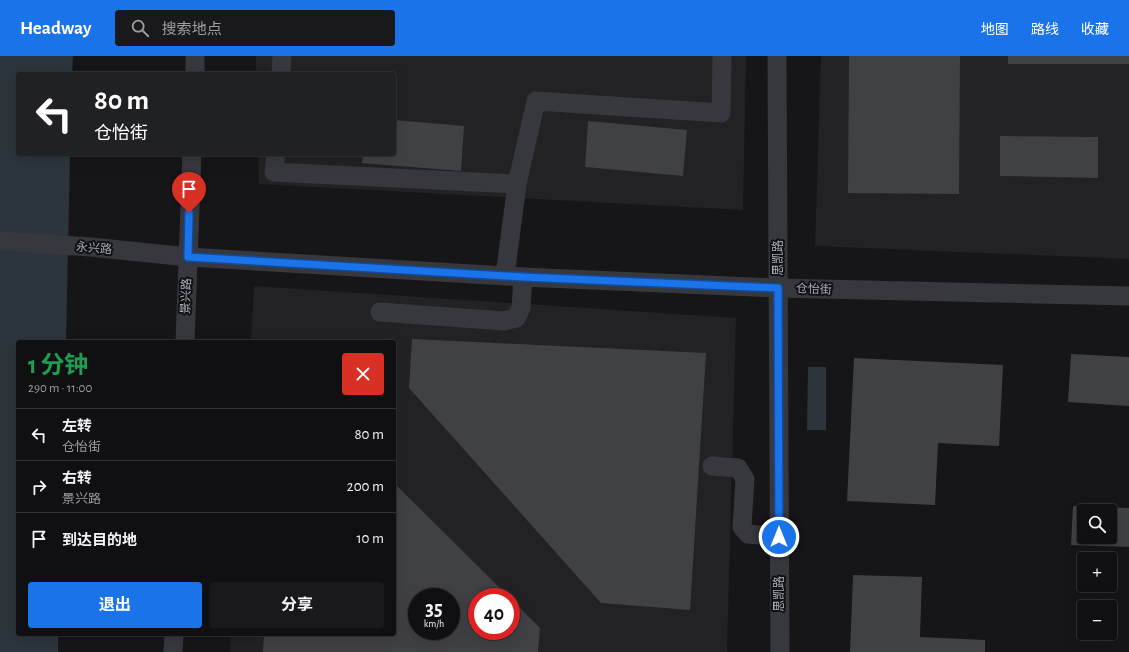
<!DOCTYPE html>
<html lang="zh">
<meta charset="utf-8">
<style>
body{margin:0;font-family:"Alegreya Sans","Noto Sans SC",sans-serif;background:#19191b;color:#f1f3f6;height:100vh;display:flex;flex-direction:column;font-size:15px;white-space:nowrap}
*{box-sizing:border-box;margin:0}
p{font-size:13px;color:#9c9d9f}
.icon{flex:none;width:22px;height:22px;fill:none;stroke:currentColor;stroke-width:2;stroke-linecap:round;stroke-linejoin:round}
.map{position:relative;flex:1;overflow:hidden}
.panel{position:absolute;left:16px;top:284px;width:380px;height:296px;display:flex;flex-direction:column;background:#101012;border-radius:4px;box-shadow:0 4px 16px #0002,0 0 0 1px #303032}
.panel>*{flex:none}
.guide{position:absolute;left:16px;top:16px;width:380px;height:84px;border-radius:4px;box-shadow:0 4px 16px #0002,0 0 0 1px #303032;background:#202124;color:#fff;overflow:hidden}
.fabs{position:absolute;left:1077px;top:448px;display:grid;gap:8px}
.fabs a{display:grid;place-items:center;width:40px;height:40px;border-radius:4px;background:#101012;box-shadow:0 4px 16px #0002,0 0 0 1px #303032;font-size:20px}
.speed{position:absolute;left:408px;top:532px;display:flex;gap:8px;font-size:20px;font-weight:700;text-align:center}
.speed>*{display:grid;place-content:center;width:52px;height:52px;border-radius:50%;background:#101012;box-shadow:0 4px 16px #0002,0 0 0 1px #303032;line-height:1}
.speed small{font-size:10px;font-weight:400}
.speed .limit{border:6px solid #d22;background:#fff;color:#111}
.pin{position:absolute;display:grid;place-items:center;width:34px;height:34px;color:#fff;margin:-41px -17px;border-radius:50% 50% 50% 0;rotate:-45deg;box-shadow:0 0 4px #0007}
.pin .icon{rotate:45deg}
.me{position:absolute;width:44px;margin:-22px;rotate:0deg;stroke-linejoin:round;filter:drop-shadow(0 0 3px #0008)}
.turn{display:flex;align-items:center;gap:14px;height:84px;padding:0 12px;font-size:18px}
.turn .icon{width:52px;height:52px;stroke-width:2.5}
.turn b{display:block;font-size:28px;line-height:34px}
.round{display:grid;place-items:center;flex:none;width:42px;height:42px;border-radius:4px;background:#19191b}
.headline{display:flex;align-items:center;justify-content:space-between;height:68px;padding:0 12px}
h1{font-size:24px;font-weight:700;line-height:30px;color:#1e9e55}
.primary-button{display:flex;gap:8px;margin-top:auto;padding:8px 12px}
.primary-button a{flex:1;height:46px;border-radius:4px;background:#1a73e8;color:#fff;font-size:16px;font-weight:700;line-height:46px;text-align:center}
.primary-button a+a{background:#19191b;color:#f1f3f6}
ul{padding:0;list-style:none}
li{display:flex;align-items:center;gap:12px;height:52px;padding:0 12px;border-top:1px solid #303032}
li div{flex:1}
li b{display:block;font-size:15px}
li em{font-style:normal}
header{display:flex;align-items:center;gap:24px;box-sizing:border-box;height:56px;padding:0 20px;background:#1a73e8;color:#fff}
header strong{font-size:19px}
nav{display:flex;gap:22px;margin-inline-start:auto;font-size:14px}
.search{width:280px;height:36px;background:#19191b;display:flex;align-items:center;gap:10px;box-sizing:border-box;padding:0 14px;border-radius:4px;color:#9c9d9f;font-size:15px}
.map>svg:first-child{display:block}
.built{fill:#222225;fill-rule:evenodd}
.water{fill:#2c353c}
.building{fill:#404145;fill-rule:evenodd}
.lines{fill:none;stroke-linecap:round;stroke-linejoin:round}
.minor{stroke:#37383d;stroke-width:19}
.route-casing{stroke:#114b97;stroke-width:10}
.route{stroke:#1a73e8;stroke-width:7}
.labels{text-anchor:middle;stroke-width:4;stroke-linejoin:round;paint-order:stroke}
.street-label{font-size:12px;fill:#a8adb8;stroke:#111113}
</style>
<header>
<strong>Headway</strong>
<div class="search"><svg class="icon" aria-label="search" viewBox="0 0 24 24"><circle cx="10" cy="10" r="6"/><path d="M15 15l6 6"/></svg>搜索地点</div>
<nav><a>地图</a><a>路线</a><a>收藏</a></nav>
</header>
<div class="map">
<svg width="1129" height="596" viewBox="0 0 1129 596">
<rect width="100%" height="100%" fill="#161618"/>
<!-- built -->
<g class="built">
<path d="M256 0H746L743 154 259 128 258 98H394V18H256Z"/>
<path d="M821 0H1129V203L815 190Z"/>
<path d="M254 230 736 262 727 596H230L231 578H394V286H251ZM417 541H451V575H417ZM477 541H511V575H477Z"/>
</g>
<!-- water -->
<g class="water">
<path d="M0 0H73L72 18H18V98H70L66 286H18V578H58V596H0Z"/>
<path d="M808 311H826V374H807Z"/>
</g>
<!-- building -->
<g class="building">
<path d="M849 0H960L959 138 848 137Z"/>
<rect x="1008" y="0" width="121" height="8"/>
<path d="M394 64 464 70 461 115 362 107 363 98H394Z"/>
<path d="M588 65 687 74 683 120 585 111Z"/>
<path d="M1000 80 1098 81V122L1000 120Z"/>
<path d="M412 283 706 297 690 554 601 547 409 332Z"/>
<path d="M1071 298 1129 301V350L1068 346Z"/>
<path d="M854 302 1003 309 999 390 938 387 935 449 847 445Z"/>
<path d="M394 427 509 541H477V575H511V543L540 572 538 596H263L264 578H394ZM417 541H451V575H417Z"/>
<path d="M1073 450 1129 452V491L1071 489ZM1084 455H1110V481H1084Z"/>
<path d="M853 519 922 521 920 581 985 584V596H850Z"/>
</g>
<g class="lines">
<!-- minor -->
<g class="minor">
<path d="M777 0 780 596"/>
<path d="M195 18V0"/>
<path d="M281 18 282 0"/>
<path d="M276 98 274 116 517 128 536 45 721 57 722 0"/>
<path d="M0 185 91 191 188 201 523 221 778 232 1129 240"/>
<path d="M505 220 517 128"/>
<path d="M380 256 504 265 516 262 521 252 523 221"/>
<path d="M185 286 192 98"/>
<path d="M712 410 738 412 745 423 742 471 748 478 779 481"/>
<path d="M173 596 174 578"/>
</g>
</g>
<g class="lines">
<defs>
<path id="route" d="M189 157 188 201 523 221 778 232 779 481"/>
</defs>
<!-- route casing -->
<use href="#route" class="route-casing"/>
<!-- route -->
<use href="#route" class="route"/>
</g>
<g class="labels">
<!-- street labels -->
<g class="street-label">
<text transform="translate(94 192) rotate(5)" y="4">永兴路</text>
<text transform="translate(778 202) rotate(-90)" y="4">思凯路</text>
<text transform="translate(814 233) rotate(2)" y="4">仓怡街</text>
<text transform="translate(186 240) rotate(-88)" y="4">景兴路</text>
<text transform="translate(779 538) rotate(-90)" y="4">思凯路</text>
</g>
</g>
</svg>
<div class="fabs">
<a><svg class="icon" aria-label="search" viewBox="0 0 24 24"><circle cx="10" cy="10" r="6"/><path d="M15 15l6 6"/></svg></a>
<a>+</a>
<a>−</a>
</div>
<div class="speed"><div>35<small>km/h</small></div><div class="limit">40</div></div>
<div class="pin" style="left:189px;top:157px;background:#d93025"><svg class="icon" aria-label="arrive" viewBox="0 0 24 24"><path d="M6 21V4h12l-3 4 3 4H6"/></svg></div>
<svg class="me" style="left:779px;top:481px" viewBox="-20 -20 40 40"><circle r="17" fill="#1a73e8" stroke="#fff" stroke-width="3"/><path d="M0-11L8 9 0 5-8 9z" fill="#fff"/></svg>
<div class="guide">
<div class="turn"><svg class="icon" aria-label="left" viewBox="0 0 24 24"><path d="M17 20v-9H6M10 6l-5 5 5 5"/></svg><div><b>80 m</b>仓怡街</div></div>
</div>
<section class="panel">
<div class="headline"><div><h1>1 分钟</h1><p>290 m · 11:00</p></div><a class="round" style="background:#d93025;color:#fff"><svg class="icon" aria-label="close" viewBox="0 0 24 24"><path d="M6 6l12 12M18 6L6 18"/></svg></a></div>
<ul>
<li><svg class="icon" aria-label="left" viewBox="0 0 24 24"><path d="M17 20v-9H6M10 6l-5 5 5 5"/></svg><div><b>左转</b><p>仓怡街</p></div><em>80 m</em></li>
<li><svg class="icon" aria-label="right" viewBox="0 0 24 24"><path d="M7 20v-9h11M14 6l5 5-5 5"/></svg><div><b>右转</b><p>景兴路</p></div><em>200 m</em></li>
<li><svg class="icon" aria-label="arrive" viewBox="0 0 24 24"><path d="M6 21V4h12l-3 4 3 4H6"/></svg><div><b>到达目的地</b></div><em>10 m</em></li>
</ul>
<div class="primary-button"><a>退出</a><a>分享</a></div>
</section>
</div>
